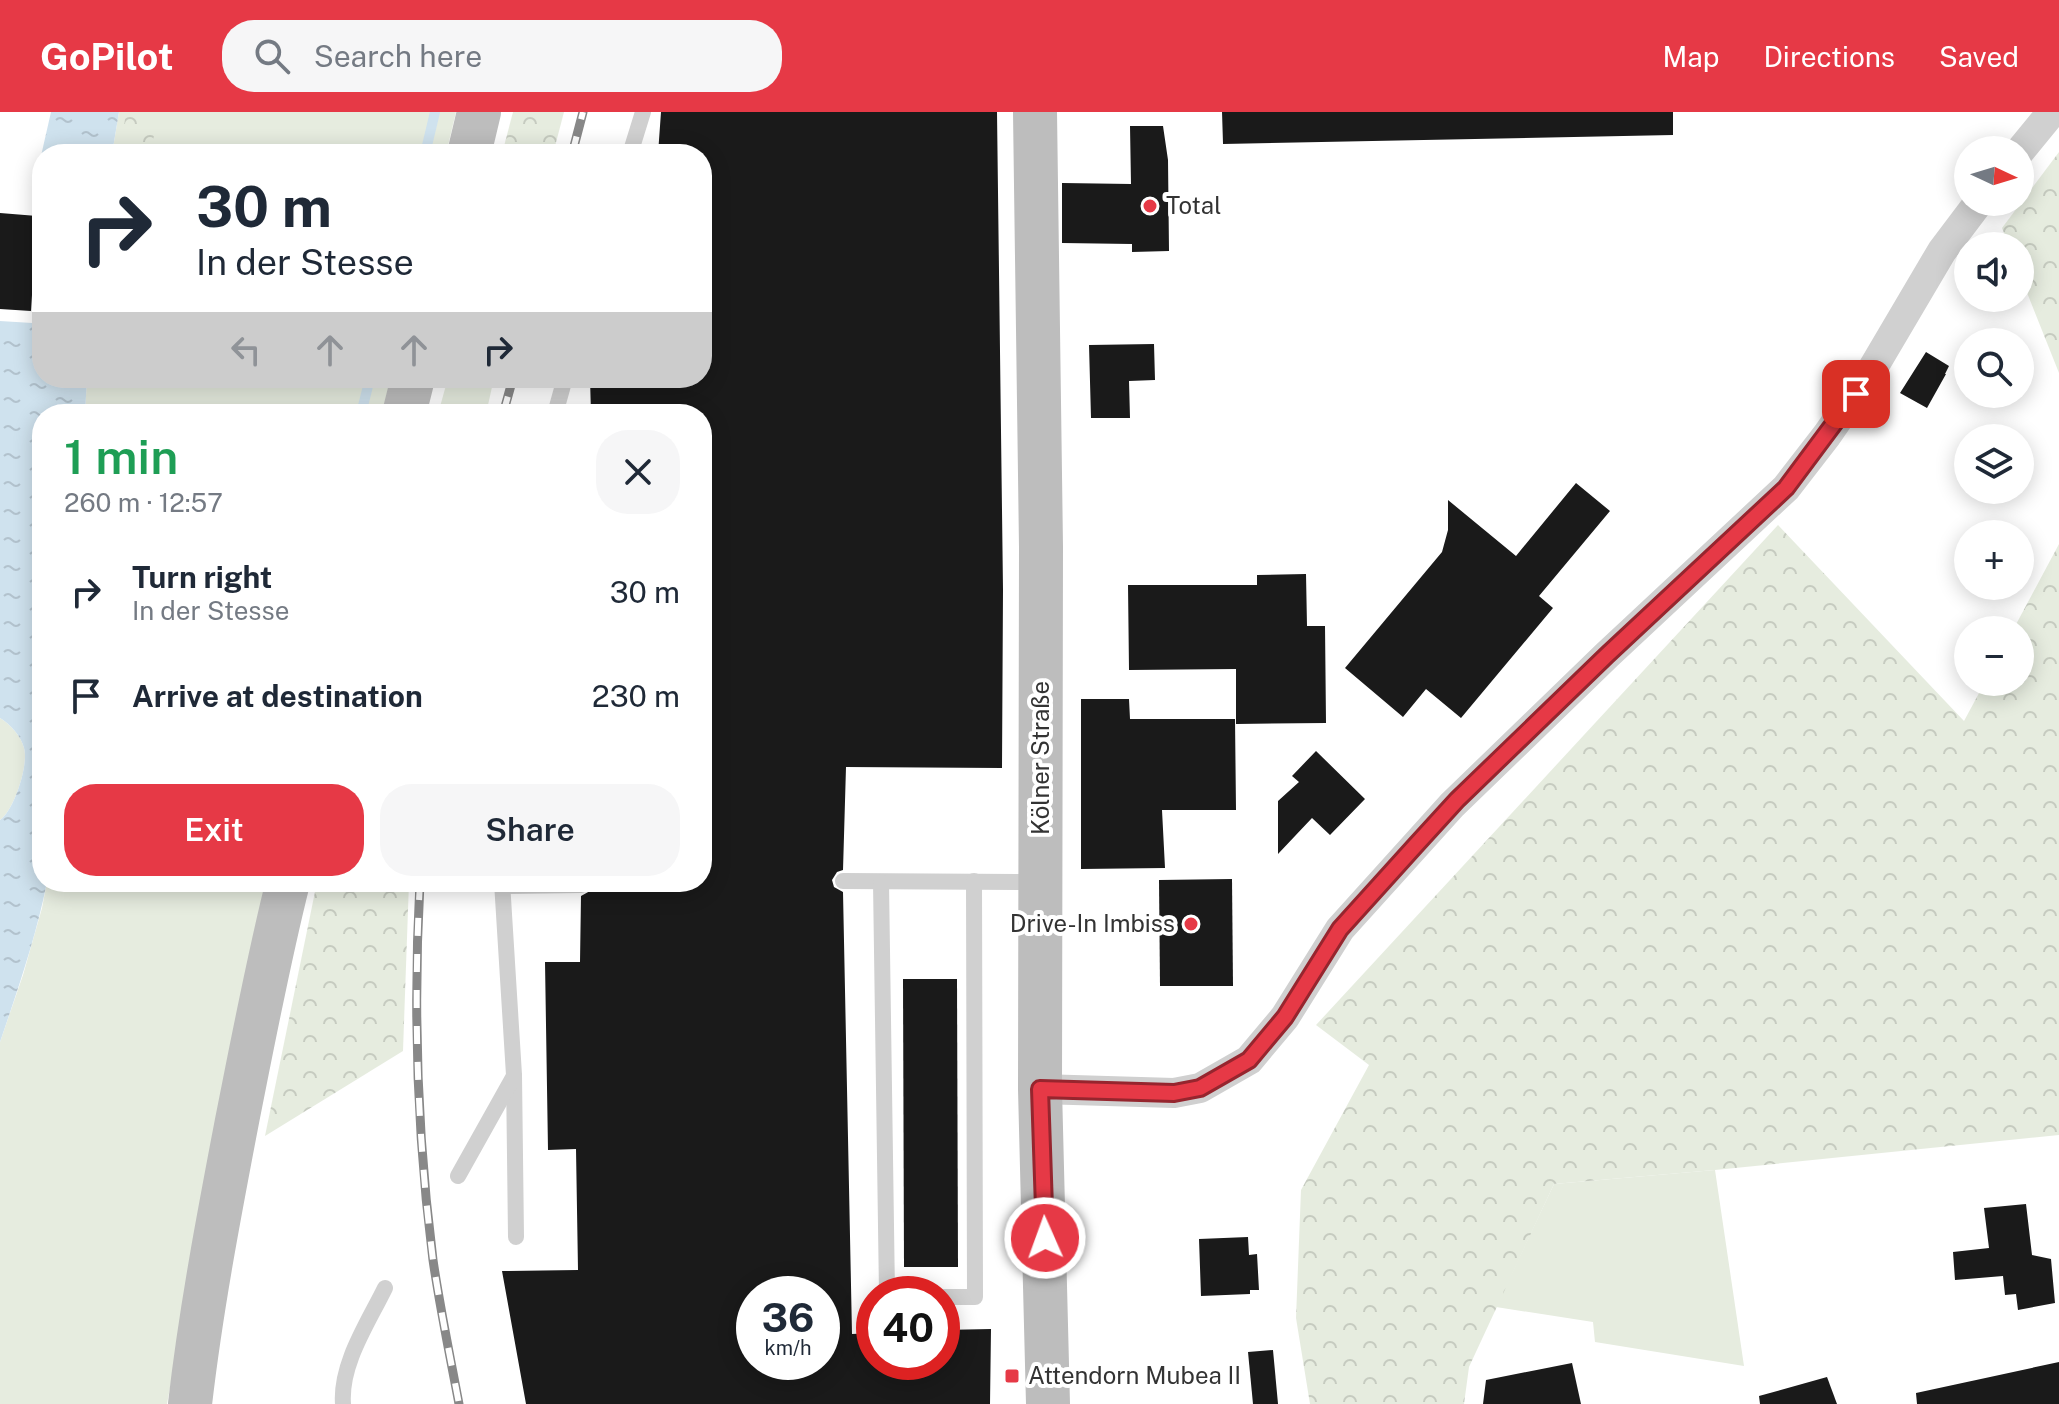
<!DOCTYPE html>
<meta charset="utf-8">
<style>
body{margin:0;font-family:"Public Sans",sans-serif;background:#f6f6f7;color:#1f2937;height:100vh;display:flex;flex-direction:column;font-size:30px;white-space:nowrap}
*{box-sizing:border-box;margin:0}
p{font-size:26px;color:#747a83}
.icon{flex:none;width:44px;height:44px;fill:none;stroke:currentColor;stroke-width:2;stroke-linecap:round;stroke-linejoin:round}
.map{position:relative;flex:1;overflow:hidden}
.side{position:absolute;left:32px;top:292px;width:680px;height:488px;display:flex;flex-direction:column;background:#fff;border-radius:32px;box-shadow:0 4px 20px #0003}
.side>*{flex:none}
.banner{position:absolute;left:32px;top:32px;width:680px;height:244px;border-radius:32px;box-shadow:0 4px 20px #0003;background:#fff;color:#1f2937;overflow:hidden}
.needle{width:52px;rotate:94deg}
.fabs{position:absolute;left:1954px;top:24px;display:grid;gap:16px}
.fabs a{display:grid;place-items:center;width:80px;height:80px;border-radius:50%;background:#fff;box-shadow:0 4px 20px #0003;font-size:40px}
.speed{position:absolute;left:736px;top:1164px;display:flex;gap:16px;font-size:40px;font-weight:700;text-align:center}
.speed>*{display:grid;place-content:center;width:104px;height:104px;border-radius:50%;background:#fff;box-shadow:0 4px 20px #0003;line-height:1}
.speed small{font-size:20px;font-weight:400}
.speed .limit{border:12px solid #d22;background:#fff;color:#111}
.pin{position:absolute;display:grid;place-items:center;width:68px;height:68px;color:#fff;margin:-34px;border-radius:16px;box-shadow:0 4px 12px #0006}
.me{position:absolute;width:88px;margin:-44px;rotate:358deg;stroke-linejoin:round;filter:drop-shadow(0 0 6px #0008)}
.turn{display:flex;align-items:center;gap:28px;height:168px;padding:0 32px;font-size:36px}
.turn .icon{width:104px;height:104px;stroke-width:2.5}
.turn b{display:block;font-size:56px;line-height:68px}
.lanes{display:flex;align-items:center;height:76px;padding:0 32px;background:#0003;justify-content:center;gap:40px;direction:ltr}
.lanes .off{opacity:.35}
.round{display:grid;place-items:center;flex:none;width:84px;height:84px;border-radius:32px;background:#f6f6f7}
.summary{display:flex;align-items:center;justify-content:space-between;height:136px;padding:0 32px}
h1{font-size:48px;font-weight:600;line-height:60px;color:#1e9e55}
.cta{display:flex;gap:16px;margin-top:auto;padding:16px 32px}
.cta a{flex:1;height:92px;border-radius:32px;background:#e63946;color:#fff;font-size:32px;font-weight:600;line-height:92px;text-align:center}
.cta a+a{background:#f6f6f7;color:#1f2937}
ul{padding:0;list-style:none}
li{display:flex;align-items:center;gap:24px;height:104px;padding:0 32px}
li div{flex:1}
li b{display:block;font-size:30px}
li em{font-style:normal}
header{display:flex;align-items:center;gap:48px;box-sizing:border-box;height:112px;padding:0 40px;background:#e63946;color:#fff}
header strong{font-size:38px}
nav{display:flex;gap:44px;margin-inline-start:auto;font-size:28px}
.search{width:560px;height:72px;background:#f6f6f7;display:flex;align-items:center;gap:20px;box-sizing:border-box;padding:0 28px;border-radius:32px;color:#747a83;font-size:30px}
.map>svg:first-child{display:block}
.grass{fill:#e6ecdf}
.forest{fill:url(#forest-crowns)}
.water{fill:url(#water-ripples)}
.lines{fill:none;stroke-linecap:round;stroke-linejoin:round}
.stream{stroke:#cfe2ee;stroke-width:10}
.building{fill:#1a1a1a;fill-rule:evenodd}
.path{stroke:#cdcdcd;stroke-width:5;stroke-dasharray:4 4;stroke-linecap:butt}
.lane{stroke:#d0d0d0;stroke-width:16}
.street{stroke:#d0d0d0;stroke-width:30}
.secondary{stroke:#bdbdbd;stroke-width:44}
.rail-casing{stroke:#888;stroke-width:9}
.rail{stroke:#fff;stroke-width:6;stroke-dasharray:18;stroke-linecap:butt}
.route-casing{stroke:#96252e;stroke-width:20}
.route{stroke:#e63946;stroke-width:14}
.poi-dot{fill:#e63946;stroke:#fff;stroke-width:3}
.labels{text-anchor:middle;stroke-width:8;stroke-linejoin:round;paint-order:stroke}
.poi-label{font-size:24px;fill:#333;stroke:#fff;text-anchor:start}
.street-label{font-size:24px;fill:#333;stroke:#fff}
</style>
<header>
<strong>GoPilot</strong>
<div class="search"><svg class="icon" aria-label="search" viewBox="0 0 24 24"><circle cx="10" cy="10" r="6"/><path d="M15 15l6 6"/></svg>Search here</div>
<nav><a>Map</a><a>Directions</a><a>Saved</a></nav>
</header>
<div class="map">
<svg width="2059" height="1292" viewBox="0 0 2059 1292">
<defs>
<pattern id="forest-crowns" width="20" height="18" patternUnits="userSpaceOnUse" patternTransform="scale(2)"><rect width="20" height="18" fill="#e6ecdf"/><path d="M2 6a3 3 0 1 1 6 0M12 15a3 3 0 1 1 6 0" fill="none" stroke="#c6cbc0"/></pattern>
<pattern id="water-ripples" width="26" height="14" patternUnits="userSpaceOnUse" patternTransform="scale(2)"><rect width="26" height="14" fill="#cfe2ee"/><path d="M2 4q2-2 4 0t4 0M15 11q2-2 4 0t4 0" fill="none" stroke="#b2c2cd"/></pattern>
</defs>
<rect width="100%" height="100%" fill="#fff"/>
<!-- grass -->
<g class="grass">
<path d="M119 0H456L446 42H112Z"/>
<path d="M87 266H391L382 302H85Z"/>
<path d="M448 266H494L486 302H438Z"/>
<path d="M0 606C10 612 21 624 24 636 29 652 14 699 0 708Z"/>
<path d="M47 770H268L253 832 167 1292H0V930L23 863 42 796Z"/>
<path d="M1715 1058 1744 1254 1595 1230 1593 1210 1496 1195 1554 1072Z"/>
</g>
<!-- forest -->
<g class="forest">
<path d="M126 0H161L155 19 150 42H120Z"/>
<path d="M513 0H564L553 42H502Z"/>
<path d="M2059 40V261L2020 163V134H2009L2002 116Z"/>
<path d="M1778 413 1964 609 1985 570H2020V518H2013L2059 432V1023L1715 1058 1554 1072 1469 1255 1464 1292H1310L1296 1206 1301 1078 1369 953 1316 913Z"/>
<path d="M317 770H409L403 939 265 1024Z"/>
</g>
<!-- water -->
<path class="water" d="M51 0H119L112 42H42V266H87L85 302H42V770H47C36 825 18 877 0 930V708C14 699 29 652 24 636 21 624 10 612 0 606V209L32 211 38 96 36 66Z"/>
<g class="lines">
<!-- stream -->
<g class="stream">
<path d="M425 42 435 0"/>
<path d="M361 302 370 266"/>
</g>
</g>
<!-- building -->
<g class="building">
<path d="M661 0H997L1003 478 1002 656 846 655 843 758 837 760 832 768 834 775 843 780 852 1222 874 1221V1250H942V1218L991 1217 990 1292H526L502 1159 578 1158 576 1037 548 1038 545 850H580L581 784 590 779 591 770H702V302H591L590 266H702V42H658ZM754 1182H822V1250H754Z"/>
<path d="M1222 0H1673V23L1223 32Z"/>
<path d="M1130 14H1163L1168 48 1169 139 1132 140V132L1062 131V71L1131 72Z"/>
<path d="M0 101 37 104 31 199 0 197Z"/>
<path d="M1154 232 1155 268 1129 269 1130 306H1091L1089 233Z"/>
<path d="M1926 240 1949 254 1945 262H1946L1927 296 1900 281Z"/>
<path d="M1576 371 1610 399 1539 484 1553 496 1461 606 1426 577 1403 605 1345 556 1442 440 1448 418V388L1516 444Z"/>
<path d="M1306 462 1307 514H1325L1326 611 1236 612V557L1129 558 1128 473H1257V463Z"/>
<path d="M1081 587H1129L1130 607H1235L1236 698H1162L1165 756 1081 757Z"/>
<path d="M1316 639 1365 687 1330 723 1312 706 1278 742V689L1299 670 1292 664Z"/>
<path d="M1232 767 1233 874H1160L1159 768Z"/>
<path d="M903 867H957L958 1155H904Z"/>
<path d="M2026 1092 2032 1143 2051 1147 2055 1191 2018 1198 2016 1182 2005 1183 2003 1164 1955 1168 1953 1140 1989 1136 1984 1096Z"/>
<path d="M1248 1125 1249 1143 1257 1142 1259 1178H1250V1182L1201 1184 1199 1127Z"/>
<path d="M1273 1238 1278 1292H1253L1248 1240Z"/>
<path d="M2059 1250V1292H1917L1916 1281Z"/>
<path d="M1572 1251 1581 1292H1483L1486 1268Z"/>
<path d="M1827 1265 1837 1292H1760L1759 1284Z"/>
</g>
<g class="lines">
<!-- path -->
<path class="path" d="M34 90H42"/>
<!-- lane -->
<g class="lane">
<path d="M630 42 643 0"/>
<path d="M555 302 565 266"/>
<path d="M843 769 1039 770"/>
<path d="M502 770 514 963 516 1125"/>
<path d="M881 770 887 1182"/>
<path d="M501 774 581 773"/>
<path d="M458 1064 514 964"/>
<path d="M942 1185H975L974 769"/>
<path d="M343 1292C340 1252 368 1211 385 1176"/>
</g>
<!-- street -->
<g class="street">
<path d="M2020 39 2052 0"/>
<path d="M1040 977 1174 981 1200 976 1249 948 1285 905 1340 817 1452 693 1607 543 1786 376 1827 323 1870 261 1942 139 1979 90"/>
</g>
<!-- secondary -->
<g class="secondary">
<path d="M1035 0 1041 435 1040 977 1048 1292"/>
<path d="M469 42 479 0"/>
<path d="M404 302 413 266"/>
<path d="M190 1292C201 1197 219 1103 237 1009 253 929 268 849 288 770"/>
</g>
<defs>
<g id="rail">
<path d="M572 42 583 0"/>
<path d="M503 302 513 266"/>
<path d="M420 770C413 896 417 1022 433 1148 440 1196 450 1244 459 1292"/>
</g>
</defs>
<!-- rail casing -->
<use href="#rail" class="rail-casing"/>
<!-- rail -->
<use href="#rail" class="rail"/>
</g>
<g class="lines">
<defs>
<path id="route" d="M1045 1126 1040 977 1174 981 1200 976 1249 948 1285 905 1340 817 1415 734 1457 688 1607 543 1786 376 1856 282"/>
</defs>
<!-- route casing -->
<use href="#route" class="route-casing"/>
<!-- route -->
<use href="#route" class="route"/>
</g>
<!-- markers -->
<g class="poi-dot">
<circle cx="1150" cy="94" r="8"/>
<circle cx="1191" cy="812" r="8"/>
<rect x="1004" y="1256" width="16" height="16" rx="4"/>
</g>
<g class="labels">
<!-- poi labels -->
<g class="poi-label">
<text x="1166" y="102">Total</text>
<text x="1175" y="820" text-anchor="end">Drive-In Imbiss</text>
<text x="1028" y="1272">Attendorn Mubea II</text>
</g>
<!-- street labels -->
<g class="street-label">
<text transform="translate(1041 646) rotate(-90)" y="8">Kölner Straße</text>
</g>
</g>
</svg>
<div class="fabs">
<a><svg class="needle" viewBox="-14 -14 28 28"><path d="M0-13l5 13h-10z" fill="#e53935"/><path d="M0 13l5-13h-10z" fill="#747a83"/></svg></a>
<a><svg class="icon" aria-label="sound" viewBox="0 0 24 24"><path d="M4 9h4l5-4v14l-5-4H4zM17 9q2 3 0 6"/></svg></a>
<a><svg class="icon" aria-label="search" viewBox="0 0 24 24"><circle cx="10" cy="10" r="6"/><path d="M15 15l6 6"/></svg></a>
<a><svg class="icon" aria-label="layers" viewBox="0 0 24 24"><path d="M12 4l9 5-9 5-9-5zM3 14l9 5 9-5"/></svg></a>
<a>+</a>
<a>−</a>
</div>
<div class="speed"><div>36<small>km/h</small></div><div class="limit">40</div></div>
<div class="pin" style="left:1856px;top:282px;background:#d93025"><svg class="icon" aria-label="arrive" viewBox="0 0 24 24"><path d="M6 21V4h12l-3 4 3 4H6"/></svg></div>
<svg class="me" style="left:1045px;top:1126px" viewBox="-20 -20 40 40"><circle r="17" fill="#e63946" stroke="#fff" stroke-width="3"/><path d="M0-11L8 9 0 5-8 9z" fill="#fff"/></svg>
<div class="banner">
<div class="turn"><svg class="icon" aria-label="right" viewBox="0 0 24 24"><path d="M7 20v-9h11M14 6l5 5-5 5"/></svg><div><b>30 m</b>In der Stesse</div></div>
<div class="lanes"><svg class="icon off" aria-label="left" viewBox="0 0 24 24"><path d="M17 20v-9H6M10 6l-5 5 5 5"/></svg><svg class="icon off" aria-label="ahead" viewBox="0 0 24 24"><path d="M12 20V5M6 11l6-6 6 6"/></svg><svg class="icon off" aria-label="ahead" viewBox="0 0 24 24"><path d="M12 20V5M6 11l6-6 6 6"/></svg><svg class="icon" aria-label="right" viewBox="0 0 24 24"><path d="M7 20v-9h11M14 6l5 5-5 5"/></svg></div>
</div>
<section class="side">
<div class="summary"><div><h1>1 min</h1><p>260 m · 12:57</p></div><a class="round"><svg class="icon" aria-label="close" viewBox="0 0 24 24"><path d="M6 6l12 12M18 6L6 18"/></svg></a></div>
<ul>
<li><svg class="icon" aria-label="right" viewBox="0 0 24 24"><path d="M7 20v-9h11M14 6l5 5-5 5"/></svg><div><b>Turn right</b><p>In der Stesse</p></div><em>30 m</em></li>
<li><svg class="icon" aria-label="arrive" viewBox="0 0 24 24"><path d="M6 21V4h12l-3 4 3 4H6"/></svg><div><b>Arrive at destination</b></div><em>230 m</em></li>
</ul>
<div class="cta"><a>Exit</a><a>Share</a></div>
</section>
</div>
